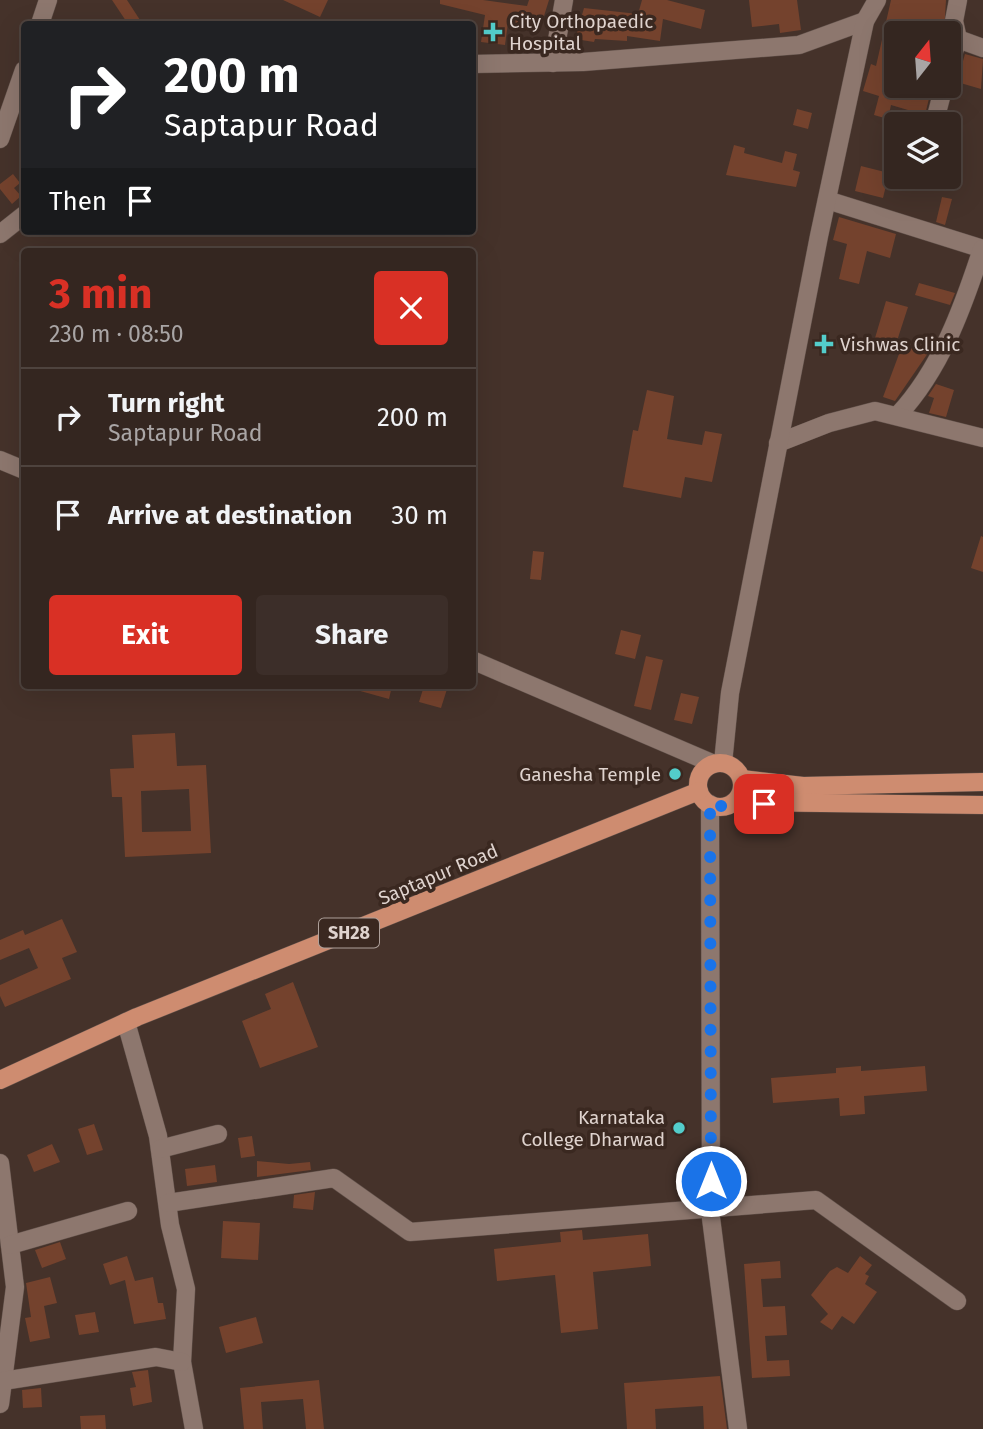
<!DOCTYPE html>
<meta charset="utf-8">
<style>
body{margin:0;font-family:"Fira Sans",sans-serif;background:#3c2e29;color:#f1f3f6;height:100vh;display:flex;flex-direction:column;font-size:26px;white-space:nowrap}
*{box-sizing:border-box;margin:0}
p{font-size:23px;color:#a9a5a5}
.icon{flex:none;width:38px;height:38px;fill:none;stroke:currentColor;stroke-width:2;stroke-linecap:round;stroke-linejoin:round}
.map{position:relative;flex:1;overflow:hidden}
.panel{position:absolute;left:21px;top:248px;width:455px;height:441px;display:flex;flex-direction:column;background:#342620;border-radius:7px;box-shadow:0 7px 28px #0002,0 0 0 2px #4e433e}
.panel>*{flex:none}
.hud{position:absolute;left:21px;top:21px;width:455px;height:214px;border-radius:7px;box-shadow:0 7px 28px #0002,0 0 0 2px #4e433e;background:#202124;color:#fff;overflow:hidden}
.needle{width:46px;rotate:17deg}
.tools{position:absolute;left:884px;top:21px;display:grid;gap:14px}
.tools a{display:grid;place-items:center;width:77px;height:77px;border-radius:7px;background:#342620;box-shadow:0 7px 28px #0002,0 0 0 2px #4e433e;font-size:35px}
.pin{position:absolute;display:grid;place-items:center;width:60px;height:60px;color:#fff;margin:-30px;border-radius:14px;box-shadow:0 4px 10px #0006}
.me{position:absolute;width:77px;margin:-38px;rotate:0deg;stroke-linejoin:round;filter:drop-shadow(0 0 5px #0008)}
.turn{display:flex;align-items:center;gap:24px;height:147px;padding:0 28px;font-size:32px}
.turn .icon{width:91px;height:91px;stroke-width:2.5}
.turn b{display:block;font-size:49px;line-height:60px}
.then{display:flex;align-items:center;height:66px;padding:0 28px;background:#0003;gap:14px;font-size:26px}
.round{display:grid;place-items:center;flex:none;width:74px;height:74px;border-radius:7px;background:#3c2e29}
.headline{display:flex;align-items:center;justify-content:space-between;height:119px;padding:0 28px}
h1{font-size:42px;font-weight:700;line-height:52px;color:#d93025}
.primary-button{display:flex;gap:14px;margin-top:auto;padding:14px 28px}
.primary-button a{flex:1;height:80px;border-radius:7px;background:#d93025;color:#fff;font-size:28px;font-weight:700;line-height:80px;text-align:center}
.primary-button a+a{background:#3c2e29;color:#f1f3f6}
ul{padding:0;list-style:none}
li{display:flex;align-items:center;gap:21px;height:98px;padding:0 28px;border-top:2px solid #4e433e}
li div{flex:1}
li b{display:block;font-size:26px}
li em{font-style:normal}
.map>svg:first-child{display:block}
.building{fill:#74422d;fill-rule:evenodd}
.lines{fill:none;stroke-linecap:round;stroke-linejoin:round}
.minor-casing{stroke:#61514a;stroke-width:19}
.major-casing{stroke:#61514a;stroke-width:19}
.minor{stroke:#8d776e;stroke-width:18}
.major{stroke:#ce8c70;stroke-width:18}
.route{stroke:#1a73e8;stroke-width:12;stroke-dasharray:0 21.6}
.poi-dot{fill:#53cdcb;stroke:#3a2820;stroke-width:2.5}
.labels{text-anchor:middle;stroke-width:7;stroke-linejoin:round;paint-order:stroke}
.shield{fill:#3a2820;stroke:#aea09a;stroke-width:2}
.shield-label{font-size:18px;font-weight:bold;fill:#dfd3ce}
.poi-label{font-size:19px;fill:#dfd3ce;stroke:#3a2820;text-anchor:start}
.street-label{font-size:19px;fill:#dfd3ce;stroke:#3a2820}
</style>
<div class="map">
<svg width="983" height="1429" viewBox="0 0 983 1429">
<rect width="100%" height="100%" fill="#45322a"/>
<!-- building -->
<g class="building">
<path d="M112 0H127L140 20 128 24Z"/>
<path d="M283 0H328L320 17Z"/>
<path d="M440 0H483L527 6 529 0H549L539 32 508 23 505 45 481 42 485 15 440 4Z"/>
<path d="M642 0H667L705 10 701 29 663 19 660 41 627 36V41L595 39 594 42 575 39 584 8 638 14Z"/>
<path d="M749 0H797L801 30 780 33 779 24 752 27Z"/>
<path d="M891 0H946L944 33 912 29 911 33H896V86H932L925 115 891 105 888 119 874 115 879 96 863 91 871 64 876 66Z"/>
<path d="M965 54 983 59 981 89 957 82Z"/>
<path d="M797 109 812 113 808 129 793 125Z"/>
<path d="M734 145 745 148 744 153 782 163 785 151 797 154 793 170 800 172 796 187 726 175Z"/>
<path d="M861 166 889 173 883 198 855 191Z"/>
<path d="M13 174 20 183 14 188 21 196 12 204 0 189V184Z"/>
<path d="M942 197 952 199 945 225 936 222Z"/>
<path d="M839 217 896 234 890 258 867 251 859 284 839 279 847 244 833 240Z"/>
<path d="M919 283 955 293 950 305 915 295Z"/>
<path d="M886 301 908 307 896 344 875 338Z"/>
<path d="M902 346 928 353 895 401 883 397Z"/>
<path d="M936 384 954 390 946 417 929 413 934 398 928 396Z"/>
<path d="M647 390 674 396 667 439 702 445 705 431 722 434 712 482 685 477 681 498 623 487 633 430 638 431Z"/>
<path d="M981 536 983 537V572L971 568Z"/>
<path d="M533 551 544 552 541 580 530 579Z"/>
<path d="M621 630 641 635 635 659 615 654Z"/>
<path d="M646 656 663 660 651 710 634 706Z"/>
<path d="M353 686H392L389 699 353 689Z"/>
<path d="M424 686H448L441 708 419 702Z"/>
<path d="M681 693 699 697 692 724 674 720Z"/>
<path d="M175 733 177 766 206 765 211 853 125 857 122 797H112L110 769 134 768 132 735ZM189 789 191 831 142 832 141 791Z"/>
<path d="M62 919 77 952 62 958 71 979 5 1007 0 996V985L38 968 29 948 0 960V940L23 930 25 935Z"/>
<path d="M293 982 318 1047 260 1068 242 1021 271 1009 265 994Z"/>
<path d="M861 1066V1071L925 1066 927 1091 864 1096 865 1114 840 1116 839 1098 773 1103 771 1078 836 1073V1068Z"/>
<path d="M94 1124 103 1150 87 1155 78 1129Z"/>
<path d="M252 1136 255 1156 241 1158 238 1138Z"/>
<path d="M52 1144 60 1162 34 1172 27 1155Z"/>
<path d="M257 1161 289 1164 310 1162 311 1170 257 1177Z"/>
<path d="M215 1165 217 1182 187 1186 185 1169Z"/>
<path d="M315 1192 313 1210 293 1208 294 1195Z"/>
<path d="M223 1221 260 1223 258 1260 221 1258Z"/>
<path d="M582 1230 583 1240 648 1234 651 1266 593 1272 598 1329 561 1333 555 1275 497 1281 494 1249 561 1242 560 1232Z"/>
<path d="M60 1242 66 1259 42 1268 35 1250Z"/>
<path d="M127 1256 135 1281 153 1277 158 1303H163L166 1319 134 1324 125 1280 110 1285 103 1264Z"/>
<path d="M860 1256 872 1265 865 1274 869 1276 865 1284 877 1292 854 1324 842 1316 832 1330 820 1322 828 1314 811 1295 830 1271 837 1267 848 1273Z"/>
<path d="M780 1261 781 1278 761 1279 763 1307 785 1306 787 1335 765 1336 767 1361 789 1360 790 1376 752 1378 744 1264Z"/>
<path d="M50 1277 57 1303 44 1306 50 1338 30 1342 25 1318 31 1317 26 1283Z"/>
<path d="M95 1312 99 1332 79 1335 75 1315Z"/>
<path d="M256 1317 263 1343 226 1353 219 1327Z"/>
<path d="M148 1370 152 1402 133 1406 130 1388 136 1387 132 1372Z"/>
<path d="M720 1376 727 1429H704L703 1406 655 1409 656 1429H627L624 1383Z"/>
<path d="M319 1380 324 1429H306L303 1399 261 1402 263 1429H244L240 1388Z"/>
<path d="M41 1388 42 1407 23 1408 22 1390Z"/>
<path d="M105 1415 106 1429H81L80 1416Z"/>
</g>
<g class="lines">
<defs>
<g id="minor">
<path d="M40 24 48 0"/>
<path d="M958 39 983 48"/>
<path d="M553 63 564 0"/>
<path d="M472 64 583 62 799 45 865 21"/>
<path d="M948 70 958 39 954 21 958 0"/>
<path d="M934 124 944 86"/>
<path d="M0 139 24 70"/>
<path d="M827 200 983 249"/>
<path d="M0 234 24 215"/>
<path d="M898 415C941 369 963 307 982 249"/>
<path d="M778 443 829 423 875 411 983 438"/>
<path d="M0 460 24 470"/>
<path d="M472 660 714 764"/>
<path d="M723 763 730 693 819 236 865 21 877 0"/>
<path d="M710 804 711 1218 738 1429"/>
<path d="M126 1022 158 1136 170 1225 186 1289 182 1362 194 1429"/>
<path d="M160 1149 218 1134"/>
<path d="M0 1163 15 1287 0 1404"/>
<path d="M168 1203 334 1178 410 1232 816 1200 957 1301"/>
<path d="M10 1245 128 1211"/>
<path d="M3 1381 156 1357 182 1362"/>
</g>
<g id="major">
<circle cx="720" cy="785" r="22"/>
<path d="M742 779 803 786 983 782"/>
<path d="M734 802 983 805"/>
<path d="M0 1080 137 1017 699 791"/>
</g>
</defs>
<!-- minor casing -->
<use href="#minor" class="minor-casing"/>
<!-- major casing -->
<use href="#major" class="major-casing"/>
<!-- minor -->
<use href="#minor" class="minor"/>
<!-- major -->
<use href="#major" class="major"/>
</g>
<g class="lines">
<!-- route -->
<path class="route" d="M711 1181 710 804 718 807 734 802 764 804"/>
</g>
<!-- markers -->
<g class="poi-dot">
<path d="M489.5 21.5h7v7h7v7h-7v7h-7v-7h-7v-7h7z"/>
<path d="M820.5 333.5h7v7h7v7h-7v7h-7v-7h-7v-7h7z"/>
<circle cx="675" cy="774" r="7"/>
<circle cx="679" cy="1128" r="7"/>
</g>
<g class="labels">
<!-- shield labels -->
<rect class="shield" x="319" y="918.5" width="60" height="29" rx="5"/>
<g class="shield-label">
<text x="349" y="939">SH28</text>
</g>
<!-- poi labels -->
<g class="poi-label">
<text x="509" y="28">City Orthopaedic<tspan x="509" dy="22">Hospital</tspan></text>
<text x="840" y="351">Vishwas Clinic</text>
<text x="661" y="781" text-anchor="end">Ganesha Temple</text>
<text x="665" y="1124" text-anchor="end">Karnataka<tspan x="665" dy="22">College Dharwad</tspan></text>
</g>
<!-- street labels -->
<g class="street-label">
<text transform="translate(438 874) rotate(-23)" y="7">Saptapur Road</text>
</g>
</g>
</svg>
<div class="tools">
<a><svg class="needle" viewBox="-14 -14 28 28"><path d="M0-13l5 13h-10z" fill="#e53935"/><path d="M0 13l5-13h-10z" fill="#a9a5a5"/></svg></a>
<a><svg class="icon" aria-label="layers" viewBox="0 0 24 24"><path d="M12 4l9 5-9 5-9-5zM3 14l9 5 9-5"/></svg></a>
</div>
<div class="pin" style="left:764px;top:804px;background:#d93025"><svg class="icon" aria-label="arrive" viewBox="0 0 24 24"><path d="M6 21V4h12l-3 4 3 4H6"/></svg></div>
<svg class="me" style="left:711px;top:1181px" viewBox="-20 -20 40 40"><circle r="17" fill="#1a73e8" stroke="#fff" stroke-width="3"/><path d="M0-11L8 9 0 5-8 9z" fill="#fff"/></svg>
<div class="hud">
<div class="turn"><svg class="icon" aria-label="right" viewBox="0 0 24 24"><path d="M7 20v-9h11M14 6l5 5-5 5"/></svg><div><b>200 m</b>Saptapur Road</div></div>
<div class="then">Then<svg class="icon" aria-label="arrive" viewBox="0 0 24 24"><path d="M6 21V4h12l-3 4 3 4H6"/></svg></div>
</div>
<section class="panel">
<div class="headline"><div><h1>3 min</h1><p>230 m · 08:50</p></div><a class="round" style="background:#d93025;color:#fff"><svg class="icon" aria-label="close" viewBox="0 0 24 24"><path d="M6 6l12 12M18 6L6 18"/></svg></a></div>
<ul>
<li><svg class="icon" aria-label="right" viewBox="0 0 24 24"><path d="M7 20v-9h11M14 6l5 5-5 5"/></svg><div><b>Turn right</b><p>Saptapur Road</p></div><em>200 m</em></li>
<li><svg class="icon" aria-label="arrive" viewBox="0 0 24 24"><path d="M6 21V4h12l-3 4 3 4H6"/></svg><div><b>Arrive at destination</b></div><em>30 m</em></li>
</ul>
<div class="primary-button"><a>Exit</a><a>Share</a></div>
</section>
</div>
